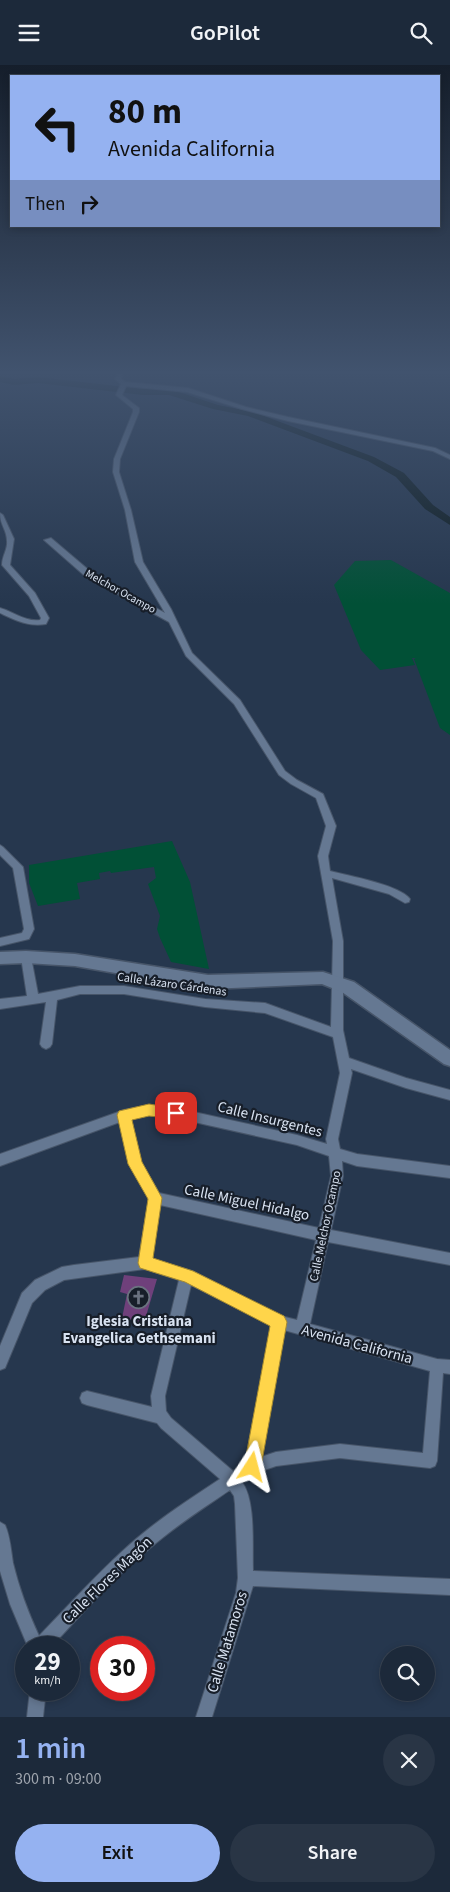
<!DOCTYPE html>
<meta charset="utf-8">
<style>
body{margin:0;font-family:"Source Sans 3",sans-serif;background:#293545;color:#f1f3f6;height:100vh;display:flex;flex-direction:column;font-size:19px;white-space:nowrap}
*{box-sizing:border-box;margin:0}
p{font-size:16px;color:#a0a6af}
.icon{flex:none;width:28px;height:28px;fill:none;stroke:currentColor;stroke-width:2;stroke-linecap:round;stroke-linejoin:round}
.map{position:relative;height:1652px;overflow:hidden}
.panel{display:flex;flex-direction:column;background:#1c293a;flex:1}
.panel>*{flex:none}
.guide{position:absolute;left:10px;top:10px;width:430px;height:152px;border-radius:0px;box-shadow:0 2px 8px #0003,0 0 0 1px #3a4554;background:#95b2f1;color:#111;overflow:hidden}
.controls{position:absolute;left:380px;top:1581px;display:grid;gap:10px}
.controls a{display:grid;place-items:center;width:55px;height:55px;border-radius:50%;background:#1c293a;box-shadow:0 2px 8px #0003,0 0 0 1px #3a4554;font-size:25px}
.speed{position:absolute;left:15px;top:1571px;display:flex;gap:10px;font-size:25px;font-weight:700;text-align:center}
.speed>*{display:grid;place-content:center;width:65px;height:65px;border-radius:50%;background:#1c293a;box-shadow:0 2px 8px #0003,0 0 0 1px #3a4554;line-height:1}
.speed small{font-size:12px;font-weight:400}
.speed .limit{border:8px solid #d22;background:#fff;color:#111}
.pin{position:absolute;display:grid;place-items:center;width:42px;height:42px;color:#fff;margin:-21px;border-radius:10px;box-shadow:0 2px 8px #0006}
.me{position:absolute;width:55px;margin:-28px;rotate:9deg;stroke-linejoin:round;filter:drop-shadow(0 0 4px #0008)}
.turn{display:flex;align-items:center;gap:18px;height:105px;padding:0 15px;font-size:22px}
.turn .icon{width:65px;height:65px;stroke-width:2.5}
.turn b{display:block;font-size:35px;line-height:42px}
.then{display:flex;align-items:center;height:48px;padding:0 15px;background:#0003;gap:10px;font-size:19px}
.round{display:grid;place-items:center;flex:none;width:52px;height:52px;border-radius:26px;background:#293545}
.summary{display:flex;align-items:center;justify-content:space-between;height:85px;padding:0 15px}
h1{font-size:30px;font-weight:600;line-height:38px;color:#95b2f1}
.cta{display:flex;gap:10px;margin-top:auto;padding:10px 15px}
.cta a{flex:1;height:58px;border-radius:30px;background:#95b2f1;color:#111;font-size:20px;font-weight:600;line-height:58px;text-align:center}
.cta a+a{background:#293545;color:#f1f3f6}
header{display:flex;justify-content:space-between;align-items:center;height:65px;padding:0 15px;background:#1c293a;font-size:22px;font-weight:600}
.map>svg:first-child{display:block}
.green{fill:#015036}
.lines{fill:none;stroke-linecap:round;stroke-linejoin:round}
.river{fill:#0e1c20;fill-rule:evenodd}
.building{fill:#6f407b}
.street-casing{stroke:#475569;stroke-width:2}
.secondary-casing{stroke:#475569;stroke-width:3}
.street{fill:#657892;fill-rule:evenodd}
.secondary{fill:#657892;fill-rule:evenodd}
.route{fill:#ffd54a;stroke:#a68a30}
.labels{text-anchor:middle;stroke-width:4.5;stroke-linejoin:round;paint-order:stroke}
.far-street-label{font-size:11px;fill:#d8e2f1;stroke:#171e29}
.street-label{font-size:12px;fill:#d8e2f1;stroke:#171e29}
.near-street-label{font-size:15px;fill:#d8e2f1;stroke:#171e29}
.near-poi-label{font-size:15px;font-weight:bold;fill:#d8e2f1;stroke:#171e29}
</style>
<header><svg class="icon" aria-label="menu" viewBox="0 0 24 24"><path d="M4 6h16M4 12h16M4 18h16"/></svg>GoPilot<svg class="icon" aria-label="search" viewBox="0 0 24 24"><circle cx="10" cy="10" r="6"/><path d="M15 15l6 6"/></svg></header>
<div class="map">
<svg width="450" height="1652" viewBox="0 0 450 1652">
<rect width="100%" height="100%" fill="#26374e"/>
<!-- green -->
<g class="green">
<path d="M391 495 450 528V670L440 663 414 594 416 593H412L415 600 380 605 361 585 334 520 355 496Z"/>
<path d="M172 776 190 817 209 904 171 897 160 873 157 864 160 851 148 819 156 813 154 802 111 808 110 806 99 808 100 814 77 818 80 834 38 841 29 818V800Z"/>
</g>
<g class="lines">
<!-- river -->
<path class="river" d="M0 311 14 314 38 312 143 324H170L218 340 253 347 374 392 404 408 433 440 450 452V460L425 444 396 412 368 396 248 351 213 344 169 330H143L38 318 14 320 0 317Z"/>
</g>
<!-- building -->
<path class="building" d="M124 1210 157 1214 144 1258 122 1253 127 1229 120 1227Z"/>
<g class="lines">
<defs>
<g id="street">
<path d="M118 307H124L121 314 126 317 188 323 246 342 288 352 435 383 450 390V394L433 386 288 356 242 344 187 327 126 321 122 330 139 343V347L120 394 119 407 131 445 143 497 171 544 192 588 240 635 285 706 297 715 323 729 336 761 328 791 330 806C349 811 400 820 410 834L409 837 405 838 389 829 332 813 343 876V965L349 993 406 1013 450 1025V1035L406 1023 351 1004 352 1008 338 1074 340 1084 357 1089 450 1101V1113L357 1101 342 1096 343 1111 331 1165 450 1188V1200L328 1177 310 1259 437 1294 450 1295V1309L443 1308 437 1396 435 1401 430 1403 340 1393 276 1401 256 1408 242 1417C256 1436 252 1481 253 1506L450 1514V1530L253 1521 212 1652H196L236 1528 238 1513 235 1439 234 1431 230 1425C202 1444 174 1462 149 1484 113 1513 82 1549 51 1582H28L10 1539 0 1506V1457L5 1460C10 1471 11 1485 13 1498 19 1523 28 1547 39 1571 71 1538 101 1504 136 1474 162 1452 191 1433 220 1414L161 1363 157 1358 87 1340 82 1338 80 1333 82 1328 87 1326 152 1342 151 1331 179 1215 145 1204 64 1215 45 1225 32 1238 5 1303 0 1305V1281L22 1228 35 1215 62 1202 74 1200 139 1192 149 1134 129 1099 120 1057 0 1101V1089L124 1045 149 1040 176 1043 297 1070 327 1079 326 1074 340 1008 333 972 265 948 205 942 124 929H80L57 935 52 979 50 982 46 984 42 982 40 979 46 937 0 944V934L27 931 21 892 22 889H30L31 892 38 929 80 921H124L205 934 265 938 331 962 333 876 318 791 326 761 316 733 291 719 279 710 234 639 186 591 169 557 85 511 44 475 51 473 91 507 165 548 135 497 125 445 113 407 114 394 133 347V344L116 330 121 319 115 314ZM149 1050 176 1053 297 1080 329 1091 331 1111 319 1163 159 1128 141 1097 131 1054ZM160 1140 316 1175 297 1255 281 1251 192 1206 152 1194ZM191 1220 272 1260 245 1398 233 1406 171 1353 166 1346 165 1331ZM284 1265 430 1306 423 1388 340 1379 276 1387 261 1392Z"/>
<path d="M0 448 3 450 14 474 10 500 35 528 49 553 46 559C28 562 15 555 0 548V543C14 547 25 557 40 555L41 553 29 531 2 500C2 491 8 484 7 476 7 465 0 460 0 448Z"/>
<path d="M0 780 3 782 23 802 34 864 29 874 0 881V873L22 868 24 864 13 803 0 790Z"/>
<path d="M30 1625H46L43 1652H27Z"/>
</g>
<path id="secondary" d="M26 886 75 889 208 910 323 907 354 917 450 985V1001L444 999 342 927 322 919 208 924 75 901 26 898 0 899V887Z"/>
</defs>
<!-- street casing -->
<use href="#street" class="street-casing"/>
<!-- secondary casing -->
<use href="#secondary" class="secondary-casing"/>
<!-- street -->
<use href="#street" class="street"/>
<!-- secondary -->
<use href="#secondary" class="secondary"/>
</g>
<!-- sky -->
<linearGradient id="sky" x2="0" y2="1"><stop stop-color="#151e2b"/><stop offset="0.57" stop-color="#41536e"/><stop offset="1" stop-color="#41536e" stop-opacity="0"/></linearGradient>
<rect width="450" height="539" fill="url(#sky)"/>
<!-- route -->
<path class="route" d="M149 1039 180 1044 182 1048 180 1053 176 1054 149 1051 132 1055 142 1097 162 1133 153 1193 193 1206 284 1251 287 1257 261 1402 258 1408 252 1410 246 1408 244 1402 270 1261 185 1217 140 1203 138 1198 148 1134 128 1099 117 1050 119 1046Z"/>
<!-- icons -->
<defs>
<symbol id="church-ring" viewBox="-11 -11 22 22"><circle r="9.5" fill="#171e29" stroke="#6b7280" stroke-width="1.5"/><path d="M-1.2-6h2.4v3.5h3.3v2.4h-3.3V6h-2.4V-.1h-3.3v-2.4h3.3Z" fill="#6b7280"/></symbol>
</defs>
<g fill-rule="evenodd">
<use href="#church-ring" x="126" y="1220" width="25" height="25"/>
</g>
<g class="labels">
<!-- far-street labels -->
<g class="far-street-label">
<text transform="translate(121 526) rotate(29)" y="4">Melchor Ocampo</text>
</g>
<!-- street labels -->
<g class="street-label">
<text transform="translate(172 919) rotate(8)" y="4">Calle Lázaro Cárdenas</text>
<text transform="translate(325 1161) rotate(-78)" y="4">Calle Melchor Ocampo</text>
</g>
<!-- near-street labels -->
<g class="near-street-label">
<text transform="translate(270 1054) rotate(14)" y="5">Calle Insurgentes</text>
<text transform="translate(247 1137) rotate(12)" y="5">Calle Miguel Hidalgo</text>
<text transform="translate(357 1279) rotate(15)" y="5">Avenida California</text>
<text transform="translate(107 1515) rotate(-44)" y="5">Calle Flores Magón</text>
<text transform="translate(227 1577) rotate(-73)" y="5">Calle Matamoros</text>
</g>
<!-- near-poi labels -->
<g class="near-poi-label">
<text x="139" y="1261">Iglesia Cristiana<tspan x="139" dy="17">Evangelica Gethsemani</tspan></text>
</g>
</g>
</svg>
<div class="controls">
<a><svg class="icon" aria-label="search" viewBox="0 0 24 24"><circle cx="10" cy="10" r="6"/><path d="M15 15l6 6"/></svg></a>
</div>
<div class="speed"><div>29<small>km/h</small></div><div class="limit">30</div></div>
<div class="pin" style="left:176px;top:1048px;background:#d93025"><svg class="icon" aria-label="arrive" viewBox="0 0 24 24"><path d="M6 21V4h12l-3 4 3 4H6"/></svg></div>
<svg class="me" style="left:252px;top:1402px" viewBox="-20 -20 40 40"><path d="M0-17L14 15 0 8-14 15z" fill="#ffd54a" stroke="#fff" stroke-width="4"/></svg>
<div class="guide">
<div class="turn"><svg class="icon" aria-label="left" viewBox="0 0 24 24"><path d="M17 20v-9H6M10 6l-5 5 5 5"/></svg><div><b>80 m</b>Avenida California</div></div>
<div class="then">Then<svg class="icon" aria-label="right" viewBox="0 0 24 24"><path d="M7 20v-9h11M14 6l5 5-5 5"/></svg></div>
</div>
</div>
<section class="panel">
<div class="summary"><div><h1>1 min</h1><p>300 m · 09:00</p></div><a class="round"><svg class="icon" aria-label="close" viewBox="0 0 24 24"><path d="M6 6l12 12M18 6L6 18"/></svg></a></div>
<div class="cta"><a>Exit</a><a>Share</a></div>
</section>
